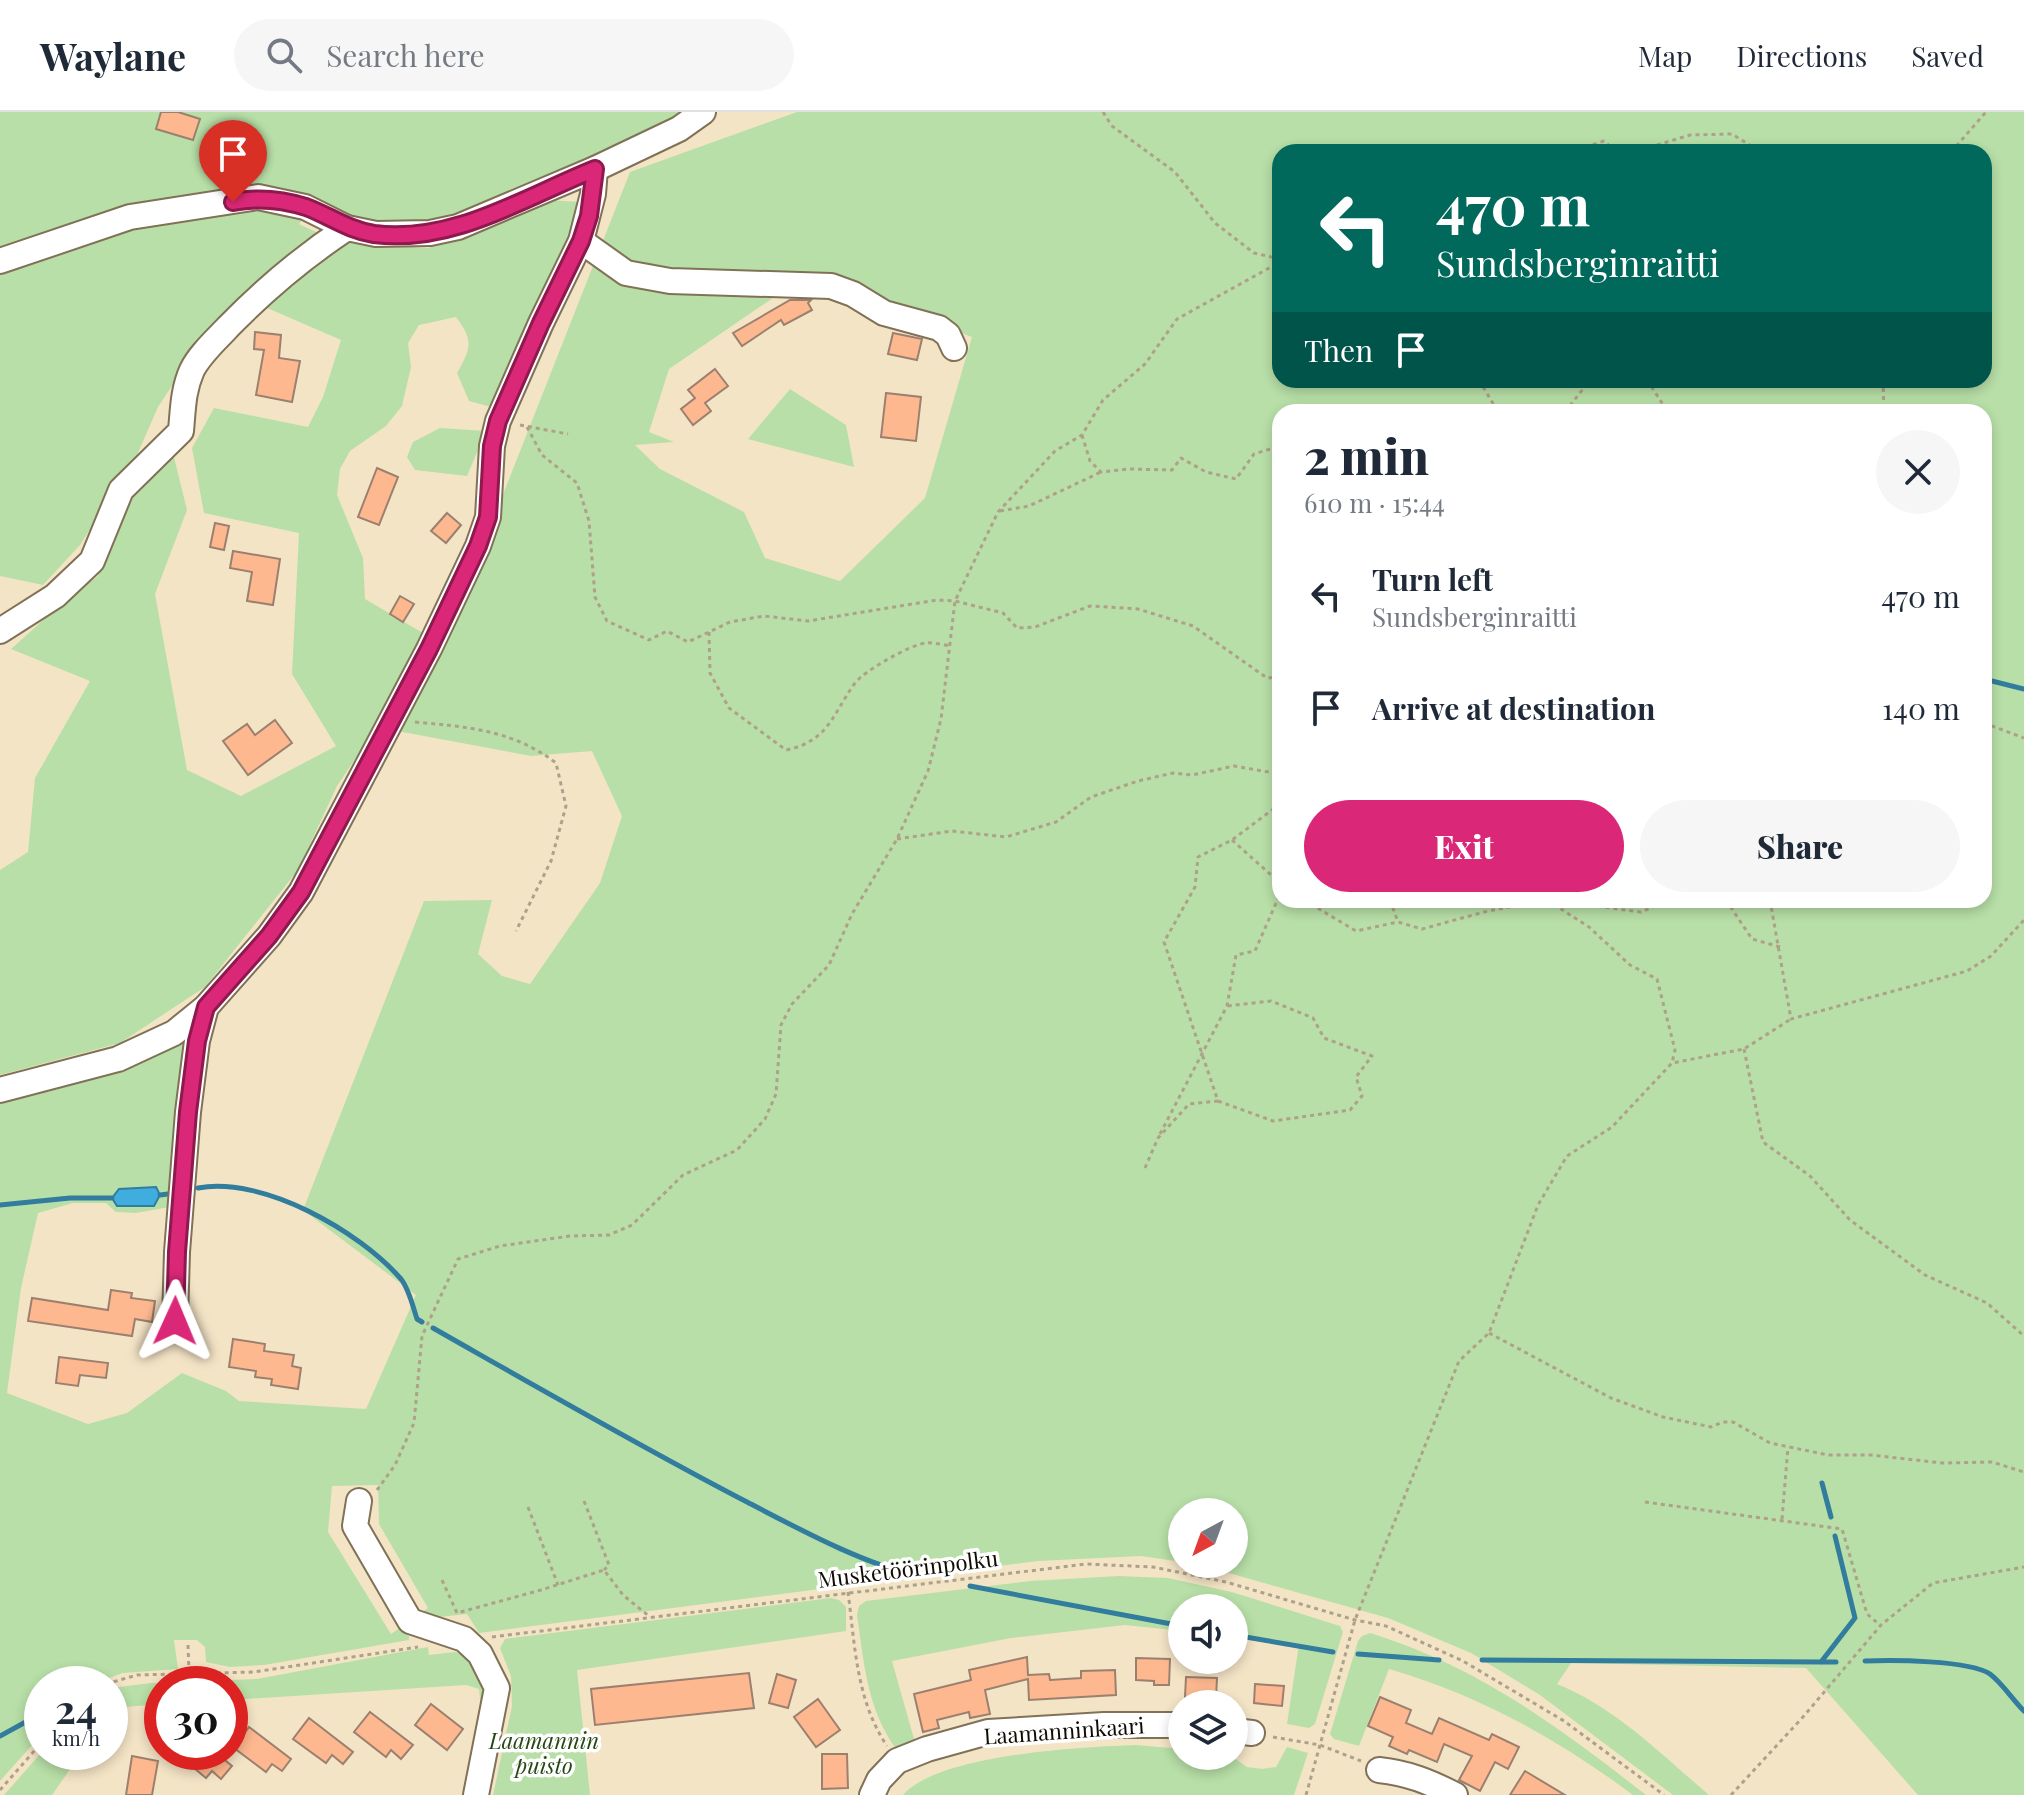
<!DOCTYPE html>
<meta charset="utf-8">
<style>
body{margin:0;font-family:"Playfair Display",serif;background:#f6f6f7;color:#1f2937;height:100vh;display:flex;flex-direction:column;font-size:30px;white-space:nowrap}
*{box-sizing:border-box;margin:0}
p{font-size:26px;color:#747a83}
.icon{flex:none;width:44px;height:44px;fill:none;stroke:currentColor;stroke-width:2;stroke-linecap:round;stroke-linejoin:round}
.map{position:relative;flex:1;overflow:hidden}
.panel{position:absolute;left:1272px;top:292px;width:720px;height:504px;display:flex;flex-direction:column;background:#fff;border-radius:24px;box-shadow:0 4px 12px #0003}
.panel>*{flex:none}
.hud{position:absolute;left:1272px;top:32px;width:720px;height:244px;border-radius:24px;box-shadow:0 4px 12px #0003;background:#00695c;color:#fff;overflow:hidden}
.needle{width:52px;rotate:221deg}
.tools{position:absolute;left:1168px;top:1386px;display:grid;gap:16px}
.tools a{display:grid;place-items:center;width:80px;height:80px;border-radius:50%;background:#fff;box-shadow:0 4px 12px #0003;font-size:40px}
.speed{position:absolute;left:24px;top:1554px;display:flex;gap:16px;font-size:40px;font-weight:700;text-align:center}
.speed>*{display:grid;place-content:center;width:104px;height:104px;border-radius:50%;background:#fff;box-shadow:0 4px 12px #0003;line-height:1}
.speed small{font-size:20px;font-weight:400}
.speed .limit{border:12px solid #d22;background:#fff;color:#111}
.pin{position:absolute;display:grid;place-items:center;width:68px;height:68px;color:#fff;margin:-82px -34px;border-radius:50% 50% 50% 0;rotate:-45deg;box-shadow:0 0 8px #0007}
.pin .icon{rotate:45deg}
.me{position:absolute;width:88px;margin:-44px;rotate:1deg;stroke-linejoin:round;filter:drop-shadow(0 0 6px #0008)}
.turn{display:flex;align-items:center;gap:28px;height:168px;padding:0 32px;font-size:36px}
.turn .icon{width:104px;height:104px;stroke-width:2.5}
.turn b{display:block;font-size:56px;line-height:68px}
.then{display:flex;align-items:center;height:76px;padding:0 32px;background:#0003;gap:16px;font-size:30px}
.round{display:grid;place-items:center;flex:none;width:84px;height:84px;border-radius:42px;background:#f6f6f7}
.summary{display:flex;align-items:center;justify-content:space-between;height:136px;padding:0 32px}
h1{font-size:48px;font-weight:800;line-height:60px}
.cta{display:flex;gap:16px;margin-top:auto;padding:16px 32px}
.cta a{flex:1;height:92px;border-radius:48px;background:#db2777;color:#fff;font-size:32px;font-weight:800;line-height:92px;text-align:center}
.cta a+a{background:#f6f6f7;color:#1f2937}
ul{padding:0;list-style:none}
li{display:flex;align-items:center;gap:24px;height:112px;padding:0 32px}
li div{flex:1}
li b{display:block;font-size:30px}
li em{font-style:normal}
header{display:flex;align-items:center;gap:48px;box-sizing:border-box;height:112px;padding:0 40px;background:#fff;border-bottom:2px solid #e0e1e3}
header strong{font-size:38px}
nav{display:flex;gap:44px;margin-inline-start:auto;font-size:28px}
.search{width:560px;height:72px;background:#f6f6f7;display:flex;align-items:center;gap:20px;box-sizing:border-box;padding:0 28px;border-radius:44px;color:#747a83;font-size:30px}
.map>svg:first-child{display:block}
.green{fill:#b8dfa7;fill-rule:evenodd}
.water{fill:#40addf;stroke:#327d9d;stroke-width:2}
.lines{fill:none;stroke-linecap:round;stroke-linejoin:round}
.stream{stroke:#327d9d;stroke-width:5}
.building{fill:#fdb88f;stroke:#9c806f;stroke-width:2}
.minor-casing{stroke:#807157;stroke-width:28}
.path{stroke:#aea18a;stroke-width:3;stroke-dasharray:4 4;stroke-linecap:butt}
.minor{stroke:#fff;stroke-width:24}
.route-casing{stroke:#8e194d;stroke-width:20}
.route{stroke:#db2777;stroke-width:14}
.labels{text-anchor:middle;stroke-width:7;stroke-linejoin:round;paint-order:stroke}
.street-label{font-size:22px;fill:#110c03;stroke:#fff}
.park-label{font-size:22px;font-style:italic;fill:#254711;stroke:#fff}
</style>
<header>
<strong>Waylane</strong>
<div class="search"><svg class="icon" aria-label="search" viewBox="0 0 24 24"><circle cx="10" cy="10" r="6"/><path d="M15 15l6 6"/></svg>Search here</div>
<nav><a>Map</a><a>Directions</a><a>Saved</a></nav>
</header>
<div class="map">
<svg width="2024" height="1683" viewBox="0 0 2024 1683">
<rect width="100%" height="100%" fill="#f4e4c6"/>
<!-- green -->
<g class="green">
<path d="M0 0H690L673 13 437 114 398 117 307 102 299 112 318 121 209 218 158 295 137 343 80 433 43 473 0 464Z"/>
<path d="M797 0H2024V1683H1918L1806 1556 1571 1551 1557 1572C1615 1595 1662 1643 1709 1683H1673L1540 1583 1471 1541 1388 1506 1197 1452H1234V1400H1182V1450L1141 1444 1038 1449 479 1521 467 1502 421 1507 417 1504 428 1496 379 1412 378 1373 332 1374 328 1420 391 1522 401 1515 409 1524V1528L264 1553 230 1555 206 1550 205 1535 197 1528H174L178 1557 123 1561 92 1572H42V1622L0 1669V984L189 915 175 1094 136 1101 116 1100 106 1091H73L38 1101 21 1176 7 1281 88 1312 127 1301 182 1261 226 1279 239 1289 366 1297 416 1183 303 1098 424 789 492 788 478 842 502 864 530 872 600 771 622 704 592 639 531 644 397 619 485 437 504 380 630 60ZM1280 40H1984V268H1280ZM805 164 972 225 925 386 840 469 765 446 744 400 660 357 635 333 674 330 649 320 669 257ZM1280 300H1984V788H1280Z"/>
<path d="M546 88 582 90 495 296 469 289 457 261C471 236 474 229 456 205L419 213 408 231 411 255 402 294 386 314 350 339 340 357 337 383 363 446 365 487 423 521 380 610 337 674 298 758 205 875 120 931 0 963V758L28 740 35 666 90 569 11 537 68 486 98 464 128 390 173 341 187 398 155 482 187 658 241 684 336 634 292 562 299 421 204 401 192 336 214 296 308 315 323 285 341 228 258 192 301 156 350 131 428 136Z"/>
<path d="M790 277 846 313 854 355 748 327Z"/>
<path d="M440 316 486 319 467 364 415 358 407 345 413 330Z"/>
<path d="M1119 1464 1168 1466 1232 1480 1340 1514 1343 1520 1315 1612 1309 1616 1287 1612 1299 1532 1234 1524V1496H1182V1519L1125 1513 1011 1526 892 1549 916 1634 897 1638C867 1598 864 1551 857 1503L859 1494 866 1489 1030 1469Z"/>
<path d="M831 1486 839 1488 846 1495V1519L577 1558 590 1683H493L512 1594 511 1564 500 1536 505 1527Z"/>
<path d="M1370 1521C1479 1555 1557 1614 1646 1683H1633C1558 1627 1479 1583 1389 1557L1359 1634 1334 1627 1330 1622 1358 1529 1362 1524Z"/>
<path d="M428 1535 429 1543 455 1540 467 1544 477 1552 487 1581 482 1607 479 1577 466 1573 230 1588V1572H162V1592L113 1596 110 1600 111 1576 151 1571 257 1567Z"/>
<path d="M1136 1633 1182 1637V1644H1231L1247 1655 1262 1657 1276 1655 1287 1635 1308 1641 1294 1683H903C939 1642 1082 1635 1136 1633Z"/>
<path d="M42 1640H82L52 1683H4Z"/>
</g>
<!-- water -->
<path class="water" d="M156 1075 160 1083 154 1094H117L112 1086 119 1077Z"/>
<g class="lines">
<!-- stream -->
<g class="stream">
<path d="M1984 567 2024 577"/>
<path d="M198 1076C263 1064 359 1119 401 1167 409 1177 413 1195 417 1207L422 1210"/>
<path d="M160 1083 168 1082"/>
<path d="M0 1093 70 1086H112"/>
<path d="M433 1216C537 1275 641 1335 747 1390 797 1416 865 1453 919 1464"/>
<path d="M1822 1371 1831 1405"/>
<path d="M970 1474 1182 1514"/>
<path d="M1234 1523 1333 1540"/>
<path d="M1358 1542 1439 1548"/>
<path d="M1482 1548 1821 1550 1855 1506 1835 1424"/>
<path d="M1865 1549C1892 1548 1969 1548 1990 1562 2002 1571 2013 1588 2024 1599"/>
<path d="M1822 1550H1836"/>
<path d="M0 1624 42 1601"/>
</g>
</g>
<!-- building -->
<g class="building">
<path d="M161 0H178L200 7 193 28 156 17Z"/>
<path d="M790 188H811L808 191 812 198 784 213 781 208 742 234 733 221Z"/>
<path d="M255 220 281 223 279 246 300 249 292 290 256 283 264 238 254 237Z"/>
<path d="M893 221 922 227 917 248 888 242Z"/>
<path d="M715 257 728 274 705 291 711 299 693 313 681 297 695 286 688 278Z"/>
<path d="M886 281 921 285 916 329 881 325Z"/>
<path d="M377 356 398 365 379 413 358 405Z"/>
<path d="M447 401 461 413 446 431 431 419Z"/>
<path d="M215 411 229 414 224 438 210 435Z"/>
<path d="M233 439 280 447 273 493 247 489 252 460 230 456Z"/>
<path d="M400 484 414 492 403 510 390 502Z"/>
<path d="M275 608 292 631 248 663 223 629 247 612 255 623Z"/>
<path d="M111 1178 132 1181 131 1186 155 1189 152 1210 135 1207 132 1224 28 1209 32 1186 108 1198Z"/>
<path d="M233 1227 265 1232 264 1239 294 1243 292 1254 301 1256 298 1277 271 1273 272 1267 255 1265 256 1259 229 1255Z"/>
<path d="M59 1245 108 1251 106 1266 80 1263 78 1274 56 1271Z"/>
<path d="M1027 1545 1028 1563 1049 1562 1050 1568 1081 1566V1559L1115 1558 1116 1583 1029 1588 1028 1567 985 1578 990 1602 970 1606 969 1600 937 1608 939 1616 923 1620 914 1582 971 1568 969 1558Z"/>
<path d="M1136 1546 1170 1547 1169 1573H1154V1569L1136 1568Z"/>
<path d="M749 1561 754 1596 595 1613 591 1577Z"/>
<path d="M777 1562 796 1568 788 1596 769 1591Z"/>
<path d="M1186 1565 1217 1566 1216 1587 1185 1585Z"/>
<path d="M1255 1572 1284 1574 1282 1594 1254 1591Z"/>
<path d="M1380 1585 1411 1598 1406 1611 1432 1622 1439 1606 1489 1628 1492 1622 1519 1635 1508 1657 1495 1650 1480 1679 1459 1668 1472 1644 1444 1632 1437 1650 1409 1638 1407 1642 1389 1634 1393 1625 1368 1614Z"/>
<path d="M818 1587 840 1618 816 1635 794 1605Z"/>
<path d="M431 1592 463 1617 447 1638 415 1613Z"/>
<path d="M370 1600 413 1633 401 1647 391 1638 386 1645 354 1620Z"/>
<path d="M309 1606 353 1640 343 1652 332 1643 326 1651 293 1627Z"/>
<path d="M249 1615 291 1647 282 1659 272 1652 266 1660 234 1636Z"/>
<path d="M175 1640H215L232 1654 221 1667 212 1659 206 1666Z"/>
<path d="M822 1642H847L848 1676 822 1677Z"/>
<path d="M132 1644 158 1649 152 1683H126Z"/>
<path d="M1525 1659 1565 1683H1510Z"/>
</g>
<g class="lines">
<defs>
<g id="minor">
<path d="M581 129 626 161 670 169 831 174 853 182 884 201 939 216 948 223 954 236"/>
<path d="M0 149 130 105 258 85 305 95 347 116 376 122 430 121 458 115 595 57 679 17 703 0"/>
<path d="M0 519 55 484 92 449 121 378 181 319C183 297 183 278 192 258 200 242 216 228 228 215 265 177 303 145 347 116"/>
<path d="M0 978 118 947 174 921 206 895"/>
<path d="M175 1209 177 1140 188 1000 197 929 206 895 269 824 301 780 429 537 478 434 488 405 492 334 498 309 541 211 581 129 593 82 595 57"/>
<path d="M359 1389 355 1414 410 1509 464 1527 480 1542 497 1576 476 1683"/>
<path d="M1234 1619 1252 1621"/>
<path d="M1379 1658C1408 1661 1430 1670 1455 1683"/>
<path d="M872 1683 879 1668 897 1649 927 1637 988 1620 1104 1613H1182"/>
</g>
</defs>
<!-- minor casing -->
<use href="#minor" class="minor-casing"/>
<!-- path -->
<g class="path">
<path d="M1103 0 1112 14 1175 60 1215 111 1254 141 1280 147"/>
<path d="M1570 40 1604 29 1616 40"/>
<path d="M1634 40 1690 23 1732 22 1761 40"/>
<path d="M1951 40 1986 0"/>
<path d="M1479 268 1498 300"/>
<path d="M1647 268 1662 291 1676 300"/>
<path d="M1883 268 1884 300"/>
<path d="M1565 300 1583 277 1585 268"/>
<path d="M520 313 568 322"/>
<path d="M527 315 542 343 577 371 589 409 595 485 607 509 649 528 667 519 688 530 730 510 764 504 808 509 937 488 955 489 1003 501 1017 516 1035 515 1090 494 1138 497 1193 514 1267 566 1280 565"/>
<path d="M1082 323 1090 349 1101 360 1129 357 1172 358 1181 346 1206 360 1236 367 1254 342 1280 334"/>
<path d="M1000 399 1029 394 1101 360"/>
<path d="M709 520 710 561 729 596 786 638C829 629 832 603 855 571 864 559 911 532 926 531 933 530 943 533 951 534"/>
<path d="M415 610C468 615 513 618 556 651L566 694 551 749 516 819"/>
<path d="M1984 611 2024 626"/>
<path d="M897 727 952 719 1006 725 1056 710 1091 685 1138 669 1173 661 1192 663 1234 654 1280 662"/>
<path d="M1232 728 1280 771"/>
<path d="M1304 788 1356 819 1398 810 1422 817 1484 800 1544 788"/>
<path d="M1390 788 1398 810"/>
<path d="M1547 788 1589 815 1630 853 1657 867 1675 938 1672 951"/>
<path d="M1550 788 1641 800 1669 788"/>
<path d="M1726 788 1752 827 1780 835"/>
<path d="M1770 788 1791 907 1967 859 1991 844 2024 808"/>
<path d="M1744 937 1763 1030 1810 1064 1850 1108 1925 1163 1987 1191 2024 1224"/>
<path d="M1218 989 1273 1009 1350 998 1362 984 1356 965 1372 944 1324 926 1313 906 1271 889 1227 894"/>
<path d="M1160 1022 1227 894 1236 843 1255 839 1280 782"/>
<path d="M1145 1056 1158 1026 1189 992 1218 989 1164 830 1195 775 1198 745 1232 728 1280 692"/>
<path d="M1489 1221 1611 1286 1663 1305 1711 1315 1723 1310H1733L1770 1331 1828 1343H1871L1942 1351 1992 1350 2024 1360"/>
<path d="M377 1378 395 1353 414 1311 422 1224 458 1147 500 1134 570 1124 609 1123 632 1113 683 1063 737 1038 765 1007 776 982 781 913 792 892 829 853 852 802 897 727 928 659 941 607 955 489 998 400 1055 339 1082 323 1103 288 1145 252 1177 207 1280 150"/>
<path d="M584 1389 609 1453 604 1458"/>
<path d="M1645 1390 1842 1417 1867 1502 1880 1513"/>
<path d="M528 1395 558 1473"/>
<path d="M1782 1407 1788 1335"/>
<path d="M442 1468 457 1501 541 1478 604 1458 623 1483 650 1505"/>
<path d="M848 1480C855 1533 856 1588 887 1634"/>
<path d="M492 1525 1086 1452 1153 1455 1226 1470 1355 1508 1386 1514 1463 1549 1564 1609 1664 1683"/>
<path d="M188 1533 189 1561"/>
<path d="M106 1572 137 1563 254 1560 418 1535"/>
<path d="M1273 1625 1320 1633 1361 1649"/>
<path d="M0 1678 42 1630"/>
<path d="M1306 1683 1355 1508 1459 1249 1489 1221 1538 1093 1567 1044 1612 1015 1672 951 1744 937 1791 907"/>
<path d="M1731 1683 1803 1605 1881 1513 1933 1471 2024 1455"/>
</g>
<!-- minor -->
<use href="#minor" class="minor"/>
</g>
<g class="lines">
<defs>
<path id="route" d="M175 1209 177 1140 188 1000 197 929 206 895 269 824 301 780 429 537 478 434 488 405 492 334 498 309 541 211 581 129 589 104 595 57C525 85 453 132 374 122 348 118 330 104 306 95 281 87 258 85 233 90"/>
</defs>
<!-- route casing -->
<use href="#route" class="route-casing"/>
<!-- route -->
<use href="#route" class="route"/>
</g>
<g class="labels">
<!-- street labels -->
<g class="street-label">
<text transform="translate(908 1457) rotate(-7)" y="8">Musketöörinpolku</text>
<text transform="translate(1064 1619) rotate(-4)" y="8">Laamanninkaari</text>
</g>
<!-- park labels -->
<g class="park-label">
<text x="544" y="1637">Laamannin<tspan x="544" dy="25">puisto</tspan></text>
</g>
</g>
</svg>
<div class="tools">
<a><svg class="needle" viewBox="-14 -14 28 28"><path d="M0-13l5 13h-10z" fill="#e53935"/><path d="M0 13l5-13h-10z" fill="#747a83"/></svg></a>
<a><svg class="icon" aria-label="sound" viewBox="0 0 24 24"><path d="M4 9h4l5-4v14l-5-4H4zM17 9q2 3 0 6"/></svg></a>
<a><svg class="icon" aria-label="layers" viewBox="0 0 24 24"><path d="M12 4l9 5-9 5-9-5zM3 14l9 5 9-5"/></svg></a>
</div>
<div class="speed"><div>24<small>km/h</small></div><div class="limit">30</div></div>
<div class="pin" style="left:233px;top:90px;background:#d93025"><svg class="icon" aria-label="arrive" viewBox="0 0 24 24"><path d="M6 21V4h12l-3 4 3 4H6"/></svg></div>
<svg class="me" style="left:175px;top:1209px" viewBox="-20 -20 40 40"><path d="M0-17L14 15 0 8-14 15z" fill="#db2777" stroke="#fff" stroke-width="4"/></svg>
<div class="hud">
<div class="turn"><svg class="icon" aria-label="left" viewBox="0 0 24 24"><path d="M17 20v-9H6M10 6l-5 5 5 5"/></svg><div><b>470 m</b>Sundsberginraitti</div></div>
<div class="then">Then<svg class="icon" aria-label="arrive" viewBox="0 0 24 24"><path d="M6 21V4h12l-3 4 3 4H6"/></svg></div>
</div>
<section class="panel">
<div class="summary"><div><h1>2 min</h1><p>610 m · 15:44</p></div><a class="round"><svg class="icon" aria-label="close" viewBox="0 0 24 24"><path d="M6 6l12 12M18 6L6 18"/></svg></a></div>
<ul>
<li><svg class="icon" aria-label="left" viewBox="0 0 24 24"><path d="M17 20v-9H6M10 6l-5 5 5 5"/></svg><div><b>Turn left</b><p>Sundsberginraitti</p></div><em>470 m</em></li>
<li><svg class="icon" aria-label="arrive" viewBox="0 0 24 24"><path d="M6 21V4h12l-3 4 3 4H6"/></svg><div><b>Arrive at destination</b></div><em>140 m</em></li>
</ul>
<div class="cta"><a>Exit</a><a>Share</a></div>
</section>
</div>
